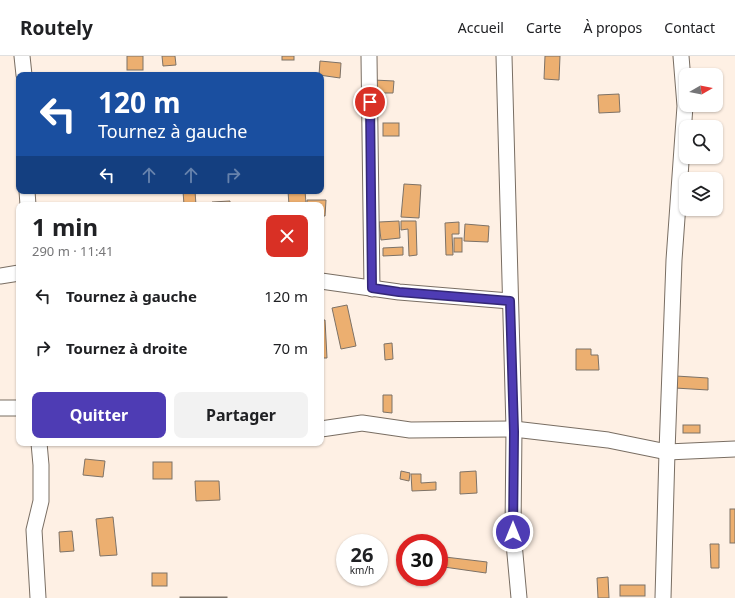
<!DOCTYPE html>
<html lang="fr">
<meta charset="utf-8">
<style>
body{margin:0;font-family:"Noto Sans",sans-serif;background:#f2f2f2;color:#202124;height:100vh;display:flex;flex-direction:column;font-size:15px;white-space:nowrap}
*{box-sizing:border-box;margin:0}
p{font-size:13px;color:#757577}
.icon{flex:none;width:22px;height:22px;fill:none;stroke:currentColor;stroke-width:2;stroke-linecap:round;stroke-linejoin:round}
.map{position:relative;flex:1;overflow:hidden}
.drawer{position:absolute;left:16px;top:146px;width:308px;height:244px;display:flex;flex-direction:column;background:#fff;border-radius:8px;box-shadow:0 1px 3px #0004}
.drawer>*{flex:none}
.guide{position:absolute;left:16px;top:16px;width:308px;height:122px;border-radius:8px;box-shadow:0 1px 3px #0004;background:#1a4fa0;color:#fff;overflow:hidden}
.needle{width:26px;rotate:81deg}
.tools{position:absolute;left:679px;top:12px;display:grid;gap:8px}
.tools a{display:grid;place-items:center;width:44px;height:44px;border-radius:8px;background:#fff;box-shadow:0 1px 3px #0004;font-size:20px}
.speed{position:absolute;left:336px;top:478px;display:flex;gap:8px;font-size:20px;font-weight:700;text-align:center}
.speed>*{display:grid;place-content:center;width:52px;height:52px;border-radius:50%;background:#fff;box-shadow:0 1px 3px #0004;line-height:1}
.speed small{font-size:10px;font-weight:400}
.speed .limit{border:6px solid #d22;background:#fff;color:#111}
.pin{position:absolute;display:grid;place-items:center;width:34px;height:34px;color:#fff;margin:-17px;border:2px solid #fff;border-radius:50%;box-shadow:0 1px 4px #0007}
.me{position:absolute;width:44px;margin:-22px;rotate:0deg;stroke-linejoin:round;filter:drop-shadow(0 0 3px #0008)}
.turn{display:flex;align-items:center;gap:14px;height:84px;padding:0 16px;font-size:18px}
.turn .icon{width:52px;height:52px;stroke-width:2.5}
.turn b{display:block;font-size:28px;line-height:34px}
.lanes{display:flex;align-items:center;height:38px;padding:0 16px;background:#0003;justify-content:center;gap:20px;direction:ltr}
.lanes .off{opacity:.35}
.round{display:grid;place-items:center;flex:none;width:42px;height:42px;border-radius:8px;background:#f2f2f2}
.overview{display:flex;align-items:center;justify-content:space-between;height:68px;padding:0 16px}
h1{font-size:24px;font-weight:700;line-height:30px}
.action{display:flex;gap:8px;margin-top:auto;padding:8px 16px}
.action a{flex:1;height:46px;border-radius:8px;background:#4e3cb4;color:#fff;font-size:16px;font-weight:700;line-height:46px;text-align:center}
.action a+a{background:#f2f2f2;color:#202124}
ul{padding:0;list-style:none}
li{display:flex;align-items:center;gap:12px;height:52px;padding:0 16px}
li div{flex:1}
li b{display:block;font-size:15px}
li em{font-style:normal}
header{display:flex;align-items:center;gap:24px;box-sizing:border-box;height:56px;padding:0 20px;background:#fff;border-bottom:1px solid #e0e0e0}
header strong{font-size:19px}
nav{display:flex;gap:22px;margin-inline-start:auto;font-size:14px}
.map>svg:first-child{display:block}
.building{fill:#ecaf70;stroke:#7d7267}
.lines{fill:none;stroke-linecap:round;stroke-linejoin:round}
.minor-casing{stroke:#796e63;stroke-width:17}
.minor{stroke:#fff;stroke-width:15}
.route-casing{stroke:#332775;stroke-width:10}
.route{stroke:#4e3cb4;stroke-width:7}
</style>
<header>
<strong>Routely</strong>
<nav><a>Accueil</a><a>Carte</a><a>À propos</a><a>Contact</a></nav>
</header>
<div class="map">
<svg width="735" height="542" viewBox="0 0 735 542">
<rect width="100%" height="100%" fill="#fef0e4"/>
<!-- building -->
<g class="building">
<rect x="127" y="0" width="16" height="14"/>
<path d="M162 0H175L176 9 163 10Z"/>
<rect x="282" y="0" width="12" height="4"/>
<path d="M545 0H560L559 24 544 23Z"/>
<path d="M320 5 341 7 340 22 319 19Z"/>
<path d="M374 24 394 25 393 37H374Z"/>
<path d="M619 38 620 56 599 57 598 39Z"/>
<rect x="383" y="67" width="16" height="13"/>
<path d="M404 128 421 129 419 162 401 161Z"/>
<path d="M183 135H195L196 149H184Z"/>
<path d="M288 135H305L306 147 289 149Z"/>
<path d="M307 144H326L325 160H321V149H307Z"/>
<path d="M230 145V149H212V146Z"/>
<path d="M399 165 400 182 381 184 379 166Z"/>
<path d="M401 165H416L417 199 409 200 408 173 401 174Z"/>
<path d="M459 166V178H452L453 199H446L445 167Z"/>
<path d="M465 168 489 170 488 186 464 185Z"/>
<rect x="454" y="182" width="8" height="14"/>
<path d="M403 191V199L383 200V192Z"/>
<path d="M347 249 356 290 341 293 332 252Z"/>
<path d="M321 264H325L327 302H321Z"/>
<path d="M392 287 393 303 385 304 384 288Z"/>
<path d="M576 293H591V299H598L599 314H576Z"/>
<path d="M676 320 708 322V334L675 332Z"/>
<path d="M383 339H392V357L383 356Z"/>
<rect x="683" y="369" width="17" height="8"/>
<path d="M85 403 105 405 103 421 83 419Z"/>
<rect x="153" y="406" width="19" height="17"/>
<path d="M401 415 410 417 409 425 400 423Z"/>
<path d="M476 415 477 437 460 438V416Z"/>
<path d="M411 418H421V427L436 426V434L412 435Z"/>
<path d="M195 425H219L220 444 196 445Z"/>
<rect x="730" y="453" width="5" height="34"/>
<path d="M113 461 117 499 100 500 96 463Z"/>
<path d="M72 475 74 495 60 496 59 476Z"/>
<path d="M710 488H719V512H711Z"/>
<path d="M445 501 487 506 486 517 444 511Z"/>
<rect x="152" y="517" width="15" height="13"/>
<path d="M608 521 609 542H598L597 522Z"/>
<rect x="620" y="529" width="25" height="11"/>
<rect x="180" y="541" width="47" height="1"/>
</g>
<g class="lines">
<defs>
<g id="minor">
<path d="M22 0 24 19"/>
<path d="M369 0 372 233"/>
<path d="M504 0 514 373 513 476 519 542"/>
<path d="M27 135 28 149"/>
<path d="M0 220 19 217"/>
<path d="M321 225 399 236 510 245"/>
<path d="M0 352H19"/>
<path d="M321 373 362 367 410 374 514 373 608 384 667 396 735 393"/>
<path d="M38 542 34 474 41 445V409L39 387"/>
<path d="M663 542 667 396 674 204 685 50 681 0"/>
</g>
</defs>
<!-- minor casing -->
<use href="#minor" class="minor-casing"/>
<!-- minor -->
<use href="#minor" class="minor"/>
</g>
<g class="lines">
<defs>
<path id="route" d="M370 46 372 232 399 236 510 245 514 376 513 476"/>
</defs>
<!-- route casing -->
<use href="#route" class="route-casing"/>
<!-- route -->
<use href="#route" class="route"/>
</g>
</svg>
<div class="tools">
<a><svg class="needle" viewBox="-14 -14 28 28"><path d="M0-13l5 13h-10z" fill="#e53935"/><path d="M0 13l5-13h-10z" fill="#757577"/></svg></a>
<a><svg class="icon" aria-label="search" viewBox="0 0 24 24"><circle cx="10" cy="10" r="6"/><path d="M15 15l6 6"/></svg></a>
<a><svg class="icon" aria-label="layers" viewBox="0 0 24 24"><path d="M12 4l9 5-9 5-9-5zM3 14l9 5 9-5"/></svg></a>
</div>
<div class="speed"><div>26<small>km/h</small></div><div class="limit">30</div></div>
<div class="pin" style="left:370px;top:46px;background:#d93025"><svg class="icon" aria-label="arrive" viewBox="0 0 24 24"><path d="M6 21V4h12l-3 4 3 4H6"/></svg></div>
<svg class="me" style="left:513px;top:476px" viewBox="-20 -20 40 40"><circle r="17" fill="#4e3cb4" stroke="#fff" stroke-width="3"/><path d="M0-11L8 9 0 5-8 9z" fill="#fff"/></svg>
<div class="guide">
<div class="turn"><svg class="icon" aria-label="left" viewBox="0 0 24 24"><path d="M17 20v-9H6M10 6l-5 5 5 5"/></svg><div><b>120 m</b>Tournez à gauche</div></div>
<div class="lanes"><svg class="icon" aria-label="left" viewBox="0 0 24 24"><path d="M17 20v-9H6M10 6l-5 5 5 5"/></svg><svg class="icon off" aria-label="ahead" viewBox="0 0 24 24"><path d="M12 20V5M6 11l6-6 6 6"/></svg><svg class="icon off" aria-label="ahead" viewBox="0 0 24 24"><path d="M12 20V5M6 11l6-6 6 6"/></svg><svg class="icon off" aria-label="right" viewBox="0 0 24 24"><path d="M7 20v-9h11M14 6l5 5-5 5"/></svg></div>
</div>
<section class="drawer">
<div class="overview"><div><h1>1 min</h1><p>290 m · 11:41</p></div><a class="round" style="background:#d93025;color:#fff"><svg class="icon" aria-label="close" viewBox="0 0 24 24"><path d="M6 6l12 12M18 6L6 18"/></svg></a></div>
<ul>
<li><svg class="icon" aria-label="left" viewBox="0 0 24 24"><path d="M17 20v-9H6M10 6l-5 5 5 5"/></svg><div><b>Tournez à gauche</b></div><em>120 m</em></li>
<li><svg class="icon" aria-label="right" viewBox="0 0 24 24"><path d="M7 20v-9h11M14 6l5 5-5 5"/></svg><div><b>Tournez à droite</b></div><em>70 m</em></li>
</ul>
<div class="action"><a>Quitter</a><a>Partager</a></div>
</section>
</div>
